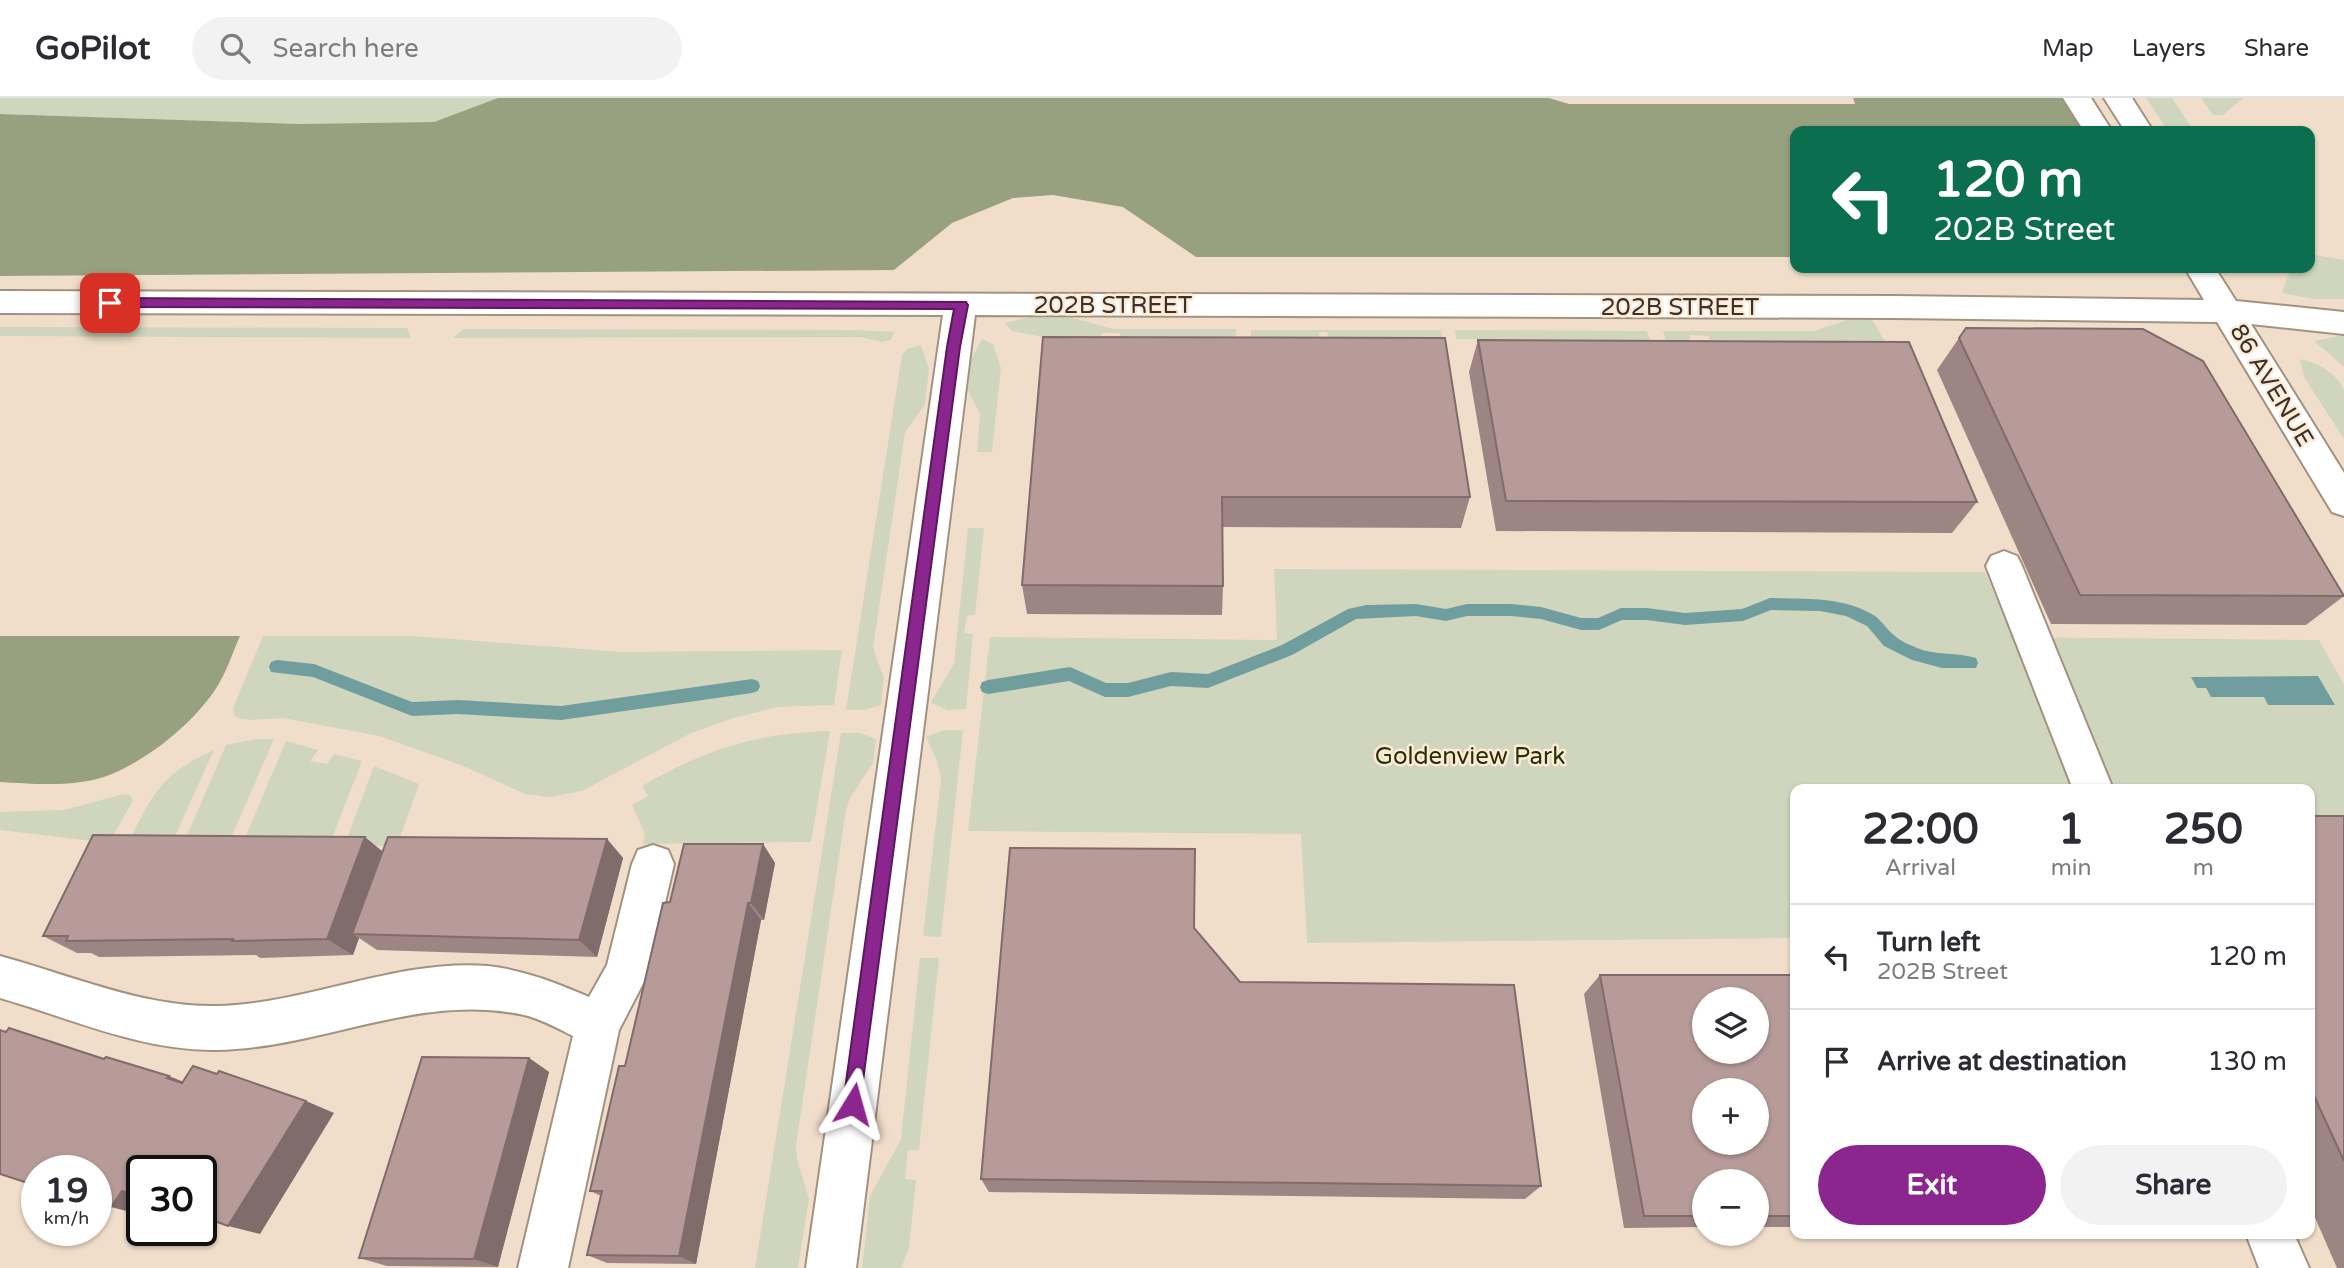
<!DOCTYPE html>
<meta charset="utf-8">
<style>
body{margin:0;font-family:"Varela Round",sans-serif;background:#f2f2f3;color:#2b2b33;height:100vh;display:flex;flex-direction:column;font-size:26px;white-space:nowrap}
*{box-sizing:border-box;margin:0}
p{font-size:23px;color:#7c7c81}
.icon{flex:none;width:38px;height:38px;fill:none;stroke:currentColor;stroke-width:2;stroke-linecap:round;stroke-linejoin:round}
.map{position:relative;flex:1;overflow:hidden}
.details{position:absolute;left:1790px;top:686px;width:525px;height:455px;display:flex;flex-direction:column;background:#fff;border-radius:14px;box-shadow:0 2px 5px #0004}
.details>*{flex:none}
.hud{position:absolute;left:1790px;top:28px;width:525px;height:147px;border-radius:14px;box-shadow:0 2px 5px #0004;background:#0b6e4f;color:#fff;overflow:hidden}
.tools{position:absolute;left:1692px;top:889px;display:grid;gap:14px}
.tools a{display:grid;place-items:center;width:77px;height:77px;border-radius:50%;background:#fff;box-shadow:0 2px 5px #0004;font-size:35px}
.speed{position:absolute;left:21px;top:1057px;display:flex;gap:14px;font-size:35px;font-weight:700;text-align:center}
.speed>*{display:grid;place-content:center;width:91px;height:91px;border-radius:50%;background:#fff;box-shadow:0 2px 5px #0004;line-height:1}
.speed small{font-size:18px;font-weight:400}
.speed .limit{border:4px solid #111;border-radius:10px;background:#fff;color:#111}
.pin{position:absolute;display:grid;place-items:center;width:60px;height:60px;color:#fff;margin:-30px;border-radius:14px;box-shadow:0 4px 10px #0006}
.me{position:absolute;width:77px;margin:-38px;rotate:8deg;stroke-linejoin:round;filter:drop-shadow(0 0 5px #0008)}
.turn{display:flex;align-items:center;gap:24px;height:147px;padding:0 28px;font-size:32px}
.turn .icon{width:91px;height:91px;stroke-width:2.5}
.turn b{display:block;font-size:49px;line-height:60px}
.eta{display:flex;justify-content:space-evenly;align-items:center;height:119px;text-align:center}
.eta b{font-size:42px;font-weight:700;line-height:49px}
.primary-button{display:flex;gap:14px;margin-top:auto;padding:14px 28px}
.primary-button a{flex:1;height:80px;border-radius:42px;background:#8a268e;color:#fff;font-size:28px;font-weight:700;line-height:80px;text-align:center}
.primary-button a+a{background:#f2f2f3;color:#2b2b33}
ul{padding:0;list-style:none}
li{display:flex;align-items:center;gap:21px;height:105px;padding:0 28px;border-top:2px solid #e1e1e2}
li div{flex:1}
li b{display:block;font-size:26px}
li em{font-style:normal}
header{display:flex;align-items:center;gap:42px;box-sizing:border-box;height:98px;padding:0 35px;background:#fff;border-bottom:2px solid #e1e1e2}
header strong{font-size:33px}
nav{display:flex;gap:38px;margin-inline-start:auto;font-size:24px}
.search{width:490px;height:63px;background:#f2f2f3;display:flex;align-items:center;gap:18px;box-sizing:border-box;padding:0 24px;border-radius:38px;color:#7c7c81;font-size:26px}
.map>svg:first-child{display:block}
.green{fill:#d0d6be}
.forest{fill:#98a17f}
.water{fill:#709e9e}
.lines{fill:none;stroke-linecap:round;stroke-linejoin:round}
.stream{fill:#709e9e;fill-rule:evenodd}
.minor-casing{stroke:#a3927f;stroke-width:4}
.minor{fill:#fff;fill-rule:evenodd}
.wall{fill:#9d8583}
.shaded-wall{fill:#806c6a}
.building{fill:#b79b98;stroke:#806c6a;stroke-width:2;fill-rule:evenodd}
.route{fill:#8a268e;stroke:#5a195c;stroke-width:2}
.labels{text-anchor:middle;stroke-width:5;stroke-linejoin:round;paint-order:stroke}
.street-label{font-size:24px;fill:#39312a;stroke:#feebd7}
.park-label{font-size:24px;fill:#293106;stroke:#feebd7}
</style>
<header>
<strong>GoPilot</strong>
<div class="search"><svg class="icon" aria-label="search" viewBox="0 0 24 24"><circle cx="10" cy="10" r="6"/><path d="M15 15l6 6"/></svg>Search here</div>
<nav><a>Map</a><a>Layers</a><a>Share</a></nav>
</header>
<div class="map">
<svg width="2344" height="1170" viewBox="0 0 2344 1170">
<rect width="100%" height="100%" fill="#f1deca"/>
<!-- green -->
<g class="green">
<path d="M0 0H498L434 24 299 26 0 16Z"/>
<path d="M2146 0H2172L2194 33H2168Z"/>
<path d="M2201 0H2243L2223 17H2213Z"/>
<path d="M2310 156 2344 162V201H2313L2282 195 2291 170H2310Z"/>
<path d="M1029 219 1074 220 1113 231H1236V241L1120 240V235H1102L1101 240H1048L1012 233 1005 225Z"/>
<path d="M1847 222H1872L1885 243 1710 242 1708 238 1690 237V242H1666L1663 233H1814Z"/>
<path d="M0 229 407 230 411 240 0 238Z"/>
<path d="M463 231 852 232 894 234 891 242 882 244 861 239 453 240Z"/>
<path d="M1251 232H1441L1442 241H1329L1327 234H1319V241H1251Z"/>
<path d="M1455 232 1647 233 1650 242 1456 241Z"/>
<path d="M2339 238H2344V269L2314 243Z"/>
<path d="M982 241 993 246 1001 270 992 354H977L980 316 968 293 971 261Z"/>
<path d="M921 247 929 271 925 306 905 335 873 550 884 580 881 607 864 612H846L902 257 907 251Z"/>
<path d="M2300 261C2316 264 2337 275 2344 292 2344 304 2344 327 2344 341L2304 279Z"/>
<path d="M968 430H984L975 517 967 518 964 535 973 536 966 611 947 612 932 605V602L954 566Z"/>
<path d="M1274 471 1985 474 2013 539 2319 542 2344 586V734H2310V691H1796L1795 840 1307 845 1301 736 968 733 990 539 1277 542Z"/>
<path d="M263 538H413L621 554 842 552 834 607 778 609 734 620 691 635 582 693 550 699 525 696 461 667 379 638 283 620 254 622 241 621 234 617 233 610Z"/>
<path d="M944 632H963L941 839 923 838 941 681 937 663 926 639Z"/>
<path d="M830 633 811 744 643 746 645 736 632 707 648 698 642 688C706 651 756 635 830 633Z"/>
<path d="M841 635H860L876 641 873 665 850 700 846 712 796 1048 797 1061 809 1101 798 1170H755Z"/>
<path d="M256 641H274L228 747H183L226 647Z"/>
<path d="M286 643 318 652 310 663 327 666 334 656 362 663 329 748 242 747Z"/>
<path d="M214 652 171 747 128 746C152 696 162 675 214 652Z"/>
<path d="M374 668 419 686 397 748H344Z"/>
<path d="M124 696 130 697 133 702 109 745 0 732V714L64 712Z"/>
<path d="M920 860H939L919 1052H908L905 1081 916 1082 909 1150 901 1170H862L870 1098 901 1041Z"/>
</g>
<!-- forest -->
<g class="forest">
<path d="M498 0H1549L1569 6H1855L1853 0H2063L2084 33H1796L1795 159H1196L1123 109 1053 97 1013 100 952 125 894 172 0 178V16L299 26 434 24Z"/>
<path d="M0 538H240C232 556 226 576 215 592 191 627 151 659 112 676 78 690 35 686 0 684Z"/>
</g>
<!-- water -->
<path class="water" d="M2318 578 2335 607H2268L2264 599H2211L2206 590H2197L2191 579Z"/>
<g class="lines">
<!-- stream -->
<g class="stream">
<path d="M1770 500C1806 501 1843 498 1875 518 1882 523 1887 532 1894 537 1900 543 1910 547 1917 550 1936 558 1957 554 1976 560L1978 565 1976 570H1942L1912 562 1884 548 1867 528 1846 518 1820 513 1771 512 1743 523 1685 527 1647 522H1622L1599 532H1581L1541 521 1511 518H1467L1446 523 1416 518 1356 521 1292 557 1208 590 1171 588 1128 599H1105L1069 583 988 596 982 594 980 589 982 584 988 582 1070 569 1106 585H1128L1171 574 1208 576 1282 547 1348 511 1366 507 1416 506 1446 511 1467 506H1511L1541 509 1581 520H1598L1621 510H1647L1685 515 1742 511Z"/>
<path d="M277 562 314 566 412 604 458 602 561 608 752 581 758 583 760 588 758 593 752 595 561 622 458 616 412 618 313 579 271 574 269 569 271 564Z"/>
</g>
<defs>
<g id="minor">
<path d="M2063 0H2091L2112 33H2084Z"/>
<path d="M2104 0H2132L2153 33H2125Z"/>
<path d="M2185 170H2215L2236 203 2344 214V236L2251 226 2344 375V418L2332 414 2217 224 1894 220 975 217 856 1170H806L943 217 0 215V193L1894 198 2204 202Z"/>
<path d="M2004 453 2017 458 2022 468 2113 691H2073L1986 468 1991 458Z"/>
<path d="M653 747 668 752 674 766 649 874 619 932 568 1170H518L573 938C557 930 541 921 524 917 418 894 320 951 216 952 141 953 70 920 0 900V858C70 877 142 909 216 908 308 906 395 861 488 868 524 872 556 885 589 899L607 867 632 766 638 752Z"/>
<path d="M2246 1136H2294L2309 1170H2259Z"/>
</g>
</defs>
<!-- minor casing -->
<use href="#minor" class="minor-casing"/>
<!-- minor -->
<use href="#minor" class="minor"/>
</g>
<!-- wall -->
<g class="wall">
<path d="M1043 239 1470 399 1461 430 1222 429 1223 488 1222 517 1027 516 1022 487Z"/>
<path d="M1959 240 2344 498 2306 527 2051 526 1937 272Z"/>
<path d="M1478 242 1977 404 1952 435 1496 433 1469 274Z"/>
<path d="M2310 718H2344V1170H2337L2310 1108Z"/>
<path d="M607 741 623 760 597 859 377 852 359 840 353 857 260 860 256 857 99 859 91 855H77L43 838 383 753Z"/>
<path d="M763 746 775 765 764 822H761L696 1166 607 1165 587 1157 601 1098 590 1093 670 804Z"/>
<path d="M1194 830 1240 884 1541 1088 1525 1101 989 1094 981 1081Z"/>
<path d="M1600 877H1796V1129H1757V1083H1704V1129L1624 1130 1584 896Z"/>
<path d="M529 960 549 974 498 1169 387 1168 359 1160Z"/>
</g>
<!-- shaded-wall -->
<g class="shaded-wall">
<path d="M365 739 388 758 352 836 359 840 353 857 327 841Z"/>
<path d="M607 741 623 760 597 859 579 842Z"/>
<path d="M763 746 775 765 764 822 751 805Z"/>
<path d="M748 805 761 822 696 1166 679 1158Z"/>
<path d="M529 960 549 974 498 1169 474 1161Z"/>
<path d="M169 978 201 991 167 980Z"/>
<path d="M306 1003 334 1015 260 1136 228 1128Z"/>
<path d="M122 1093 142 1098V1117L111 1109Z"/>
</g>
<!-- building -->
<g class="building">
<path d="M1966 230 2143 231 2203 263 2344 498 2080 497 1959 240Z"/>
<path d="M1043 239 1445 240 1470 399H1222L1223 488 1022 487Z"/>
<path d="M1478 242 1909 244 1977 404 1506 403Z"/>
<path d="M2310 718H2344V1063L2310 989Z"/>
<path d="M93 737 365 739 327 841 232 843 233 841 66 843 68 838H43Z"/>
<path d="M388 739 607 741 579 842 352 836Z"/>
<path d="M684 746H763L751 805H748L679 1158 587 1157 602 1093H590L619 968H625L663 805 670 804Z"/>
<path d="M1010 750 1195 751 1194 830 1240 884 1514 887 1541 1088 981 1081Z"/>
<path d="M1600 877H1796V1118H1757V1083H1704V1118H1644ZM1704 901H1757V954H1704ZM1704 992H1757V1045H1704Z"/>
<path d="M9 930 104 961 106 959 169 978 167 980 182 985 193 968 217 976 219 973 306 1003 228 1128 201 1118V1073H142V1100L122 1093 111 1109 96 1104V1073H37V1088L0 1076V932L6 934Z"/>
<path d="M422 959 529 960 474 1161 359 1160Z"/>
</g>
<!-- route -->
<path class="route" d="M110 200 966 204 968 207 960 249 859 1013 853 1015 846 1013 843 1006 947 249 954 211 110 209 103 205Z"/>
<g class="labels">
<!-- street labels -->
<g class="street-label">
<text x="1113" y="215">202B STREET</text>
<text x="1680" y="217">202B STREET</text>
<text transform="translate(2272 287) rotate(59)" y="8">86 AVENUE</text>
</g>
<!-- park labels -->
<g class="park-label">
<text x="1470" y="666">Goldenview Park</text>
</g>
</g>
</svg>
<div class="tools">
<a><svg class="icon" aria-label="layers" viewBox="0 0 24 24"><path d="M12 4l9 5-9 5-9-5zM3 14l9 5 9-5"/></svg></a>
<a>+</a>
<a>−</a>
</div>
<div class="speed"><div>19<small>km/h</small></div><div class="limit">30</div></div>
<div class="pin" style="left:110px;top:205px;background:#d93025"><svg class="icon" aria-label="arrive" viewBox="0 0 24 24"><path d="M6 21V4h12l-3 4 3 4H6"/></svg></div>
<svg class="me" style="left:853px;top:1006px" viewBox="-20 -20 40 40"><path d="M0-17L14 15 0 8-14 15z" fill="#8a268e" stroke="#fff" stroke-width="4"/></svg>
<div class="hud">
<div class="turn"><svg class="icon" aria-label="left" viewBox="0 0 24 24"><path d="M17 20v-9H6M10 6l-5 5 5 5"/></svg><div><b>120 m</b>202B Street</div></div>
</div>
<section class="details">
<div class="eta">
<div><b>22:00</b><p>Arrival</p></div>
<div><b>1</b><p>min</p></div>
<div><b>250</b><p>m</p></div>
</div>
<ul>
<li><svg class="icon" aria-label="left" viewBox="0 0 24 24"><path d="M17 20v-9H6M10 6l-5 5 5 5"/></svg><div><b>Turn left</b><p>202B Street</p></div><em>120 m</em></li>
<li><svg class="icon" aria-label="arrive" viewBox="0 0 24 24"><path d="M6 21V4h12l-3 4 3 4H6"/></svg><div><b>Arrive at destination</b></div><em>130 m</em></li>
</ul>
<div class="primary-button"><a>Exit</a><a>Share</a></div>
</section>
</div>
